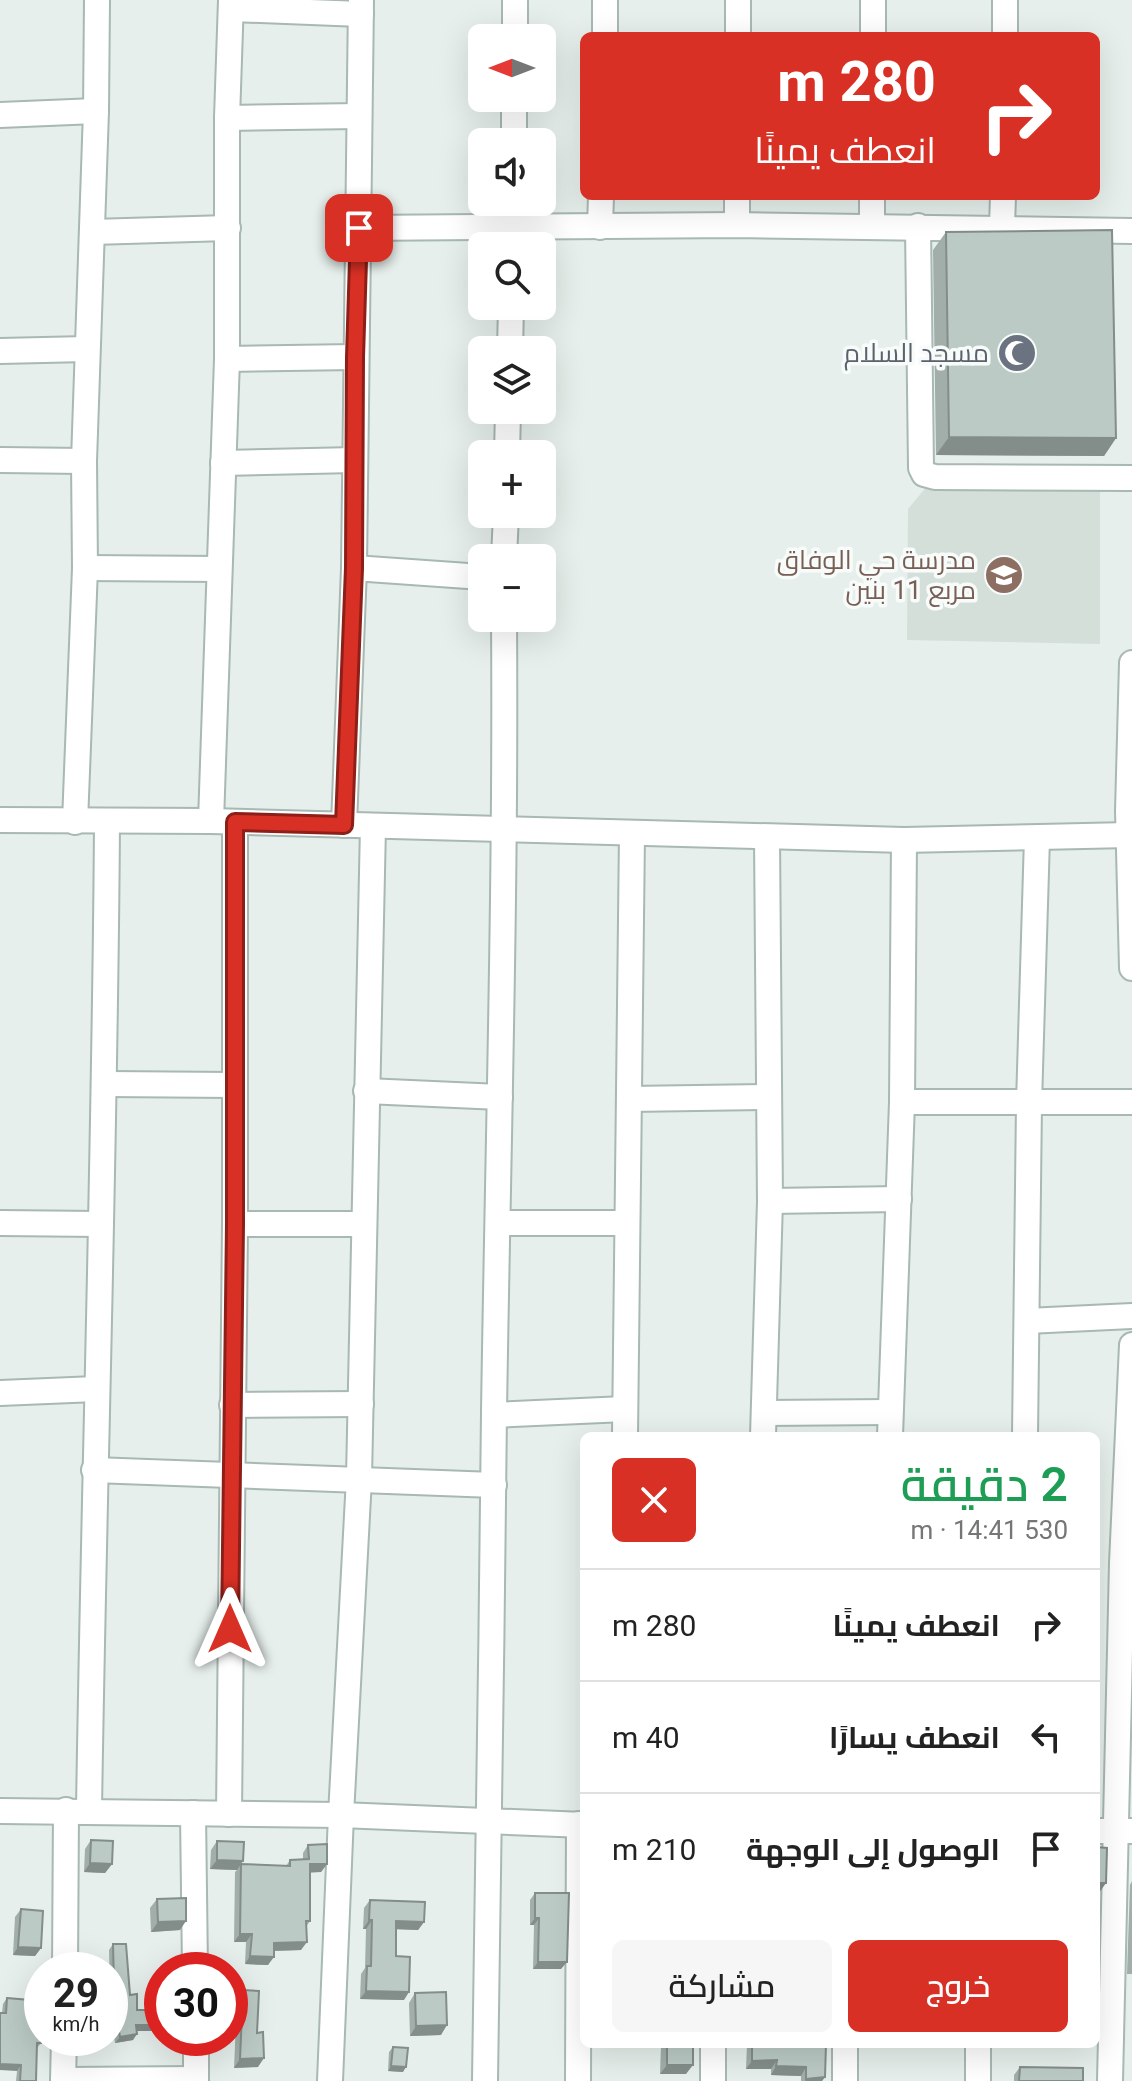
<!DOCTYPE html>
<html lang="ar">
<meta charset="utf-8">
<style>
body{margin:0;font-family:Roboto,Cairo,sans-serif;background:#f6f6f6;color:#222;direction:rtl;height:100vh;display:flex;flex-direction:column;font-size:30px;white-space:nowrap}
*{box-sizing:border-box;margin:0}
p{font-size:26px;color:#767676}
.icon{flex:none;width:44px;height:44px;fill:none;stroke:currentColor;stroke-width:2;stroke-linecap:round;stroke-linejoin:round}
.map{position:relative;flex:1;overflow:hidden;direction:ltr}
.side{position:absolute;left:580px;top:1432px;width:520px;height:616px;display:flex;flex-direction:column;background:#fff;border-radius:12px;box-shadow:0 8px 32px #0002;direction:rtl}
.side>*{flex:none}
.banner{position:absolute;left:580px;top:32px;width:520px;height:168px;border-radius:12px;box-shadow:0 8px 32px #0002;direction:rtl;background:#d93025;color:#fff;overflow:hidden}
.needle{width:52px;rotate:270deg}
.tools{position:absolute;left:468px;top:24px;display:grid;gap:16px}
.tools a{display:grid;place-items:center;width:88px;height:88px;border-radius:12px;background:#fff;box-shadow:0 8px 32px #0002;font-size:40px}
.speed{position:absolute;left:24px;top:1952px;display:flex;gap:16px;font-size:40px;font-weight:700;text-align:center}
.speed>*{display:grid;place-content:center;width:104px;height:104px;border-radius:50%;background:#fff;box-shadow:0 8px 32px #0002;line-height:1}
.speed small{font-size:20px;font-weight:400}
.speed .limit{border:12px solid #d22;background:#fff;color:#111}
.pin{position:absolute;display:grid;place-items:center;width:68px;height:68px;color:#fff;margin:-34px;border-radius:16px;box-shadow:0 4px 12px #0006}
.me{position:absolute;width:88px;margin:-44px;rotate:0deg;stroke-linejoin:round;filter:drop-shadow(0 0 6px #0008)}
.turn{display:flex;align-items:center;gap:28px;height:168px;padding:0 32px;font-size:36px}
.turn .icon{width:104px;height:104px;stroke-width:2.5}
.turn b{display:block;font-size:56px;line-height:68px}
.round{display:grid;place-items:center;flex:none;width:84px;height:84px;border-radius:12px;background:#f6f6f6}
.headline{display:flex;align-items:center;justify-content:space-between;height:136px;padding:0 32px}
h1{font-size:48px;font-weight:600;line-height:60px;color:#1e9e55}
.action{display:flex;gap:16px;margin-top:auto;padding:16px 32px}
.action a{flex:1;height:92px;border-radius:12px;background:#d93025;color:#fff;font-size:32px;font-weight:600;line-height:92px;text-align:center}
.action a+a{background:#f6f6f6;color:#222}
ul{padding:0;list-style:none}
li{display:flex;align-items:center;gap:24px;height:112px;padding:0 32px;border-top:2px solid #e0e0e0}
li div{flex:1}
li b{display:block;font-size:30px}
li em{font-style:normal}
.map>svg:first-child{display:block}
.built{fill:#d4dfda}
.lines{fill:none;stroke-linecap:round;stroke-linejoin:round}
.minor-casing{stroke:#a8b8b2;stroke-width:28}
.tertiary-casing{stroke:#a8b8b2;stroke-width:28}
.minor{stroke:#fff;stroke-width:24}
.tertiary{stroke:#fff;stroke-width:24}
.wall{fill:#a1aea9}
.shaded-wall{fill:#838d89}
.building{fill:#bbcac4;stroke:#838d89;stroke-width:2}
.route-casing{stroke:#8d1f18;stroke-width:20}
.route{stroke:#d93025;stroke-width:14}
.labels{text-anchor:middle;stroke-width:7;stroke-linejoin:round;paint-order:stroke}
.worship-label{font-size:26px;fill:#5b616d;stroke:#f7fbf9;text-anchor:end}
.education-label{font-size:26px;fill:#785e54;stroke:#f7fbf9;text-anchor:end}
</style>
<div class="map">
<svg width="1132" height="2081" viewBox="0 0 1132 2081">
<rect width="100%" height="100%" fill="#e6efeb"/>
<!-- built -->
<path class="built" d="M928 485 1100 491V644L907 640 908 509Z"/>
<g class="lines">
<defs>
<g id="minor">
<path d="M232 9 361 14"/>
<path d="M605 36V0"/>
<path d="M738 36V0"/>
<path d="M873 36V0"/>
<path d="M1005 36V0"/>
<path d="M515 38V0"/>
<path d="M0 115 96 111"/>
<path d="M227 118 359 116"/>
<path d="M514 142V98"/>
<path d="M737 225V196"/>
<path d="M872 226V196"/>
<path d="M918 226 921 468 924 474 935 477 1132 478"/>
<path d="M600 227 601 196"/>
<path d="M1002 227 1003 196"/>
<path d="M359 228 737 225 1132 231"/>
<path d="M92 232 228 228"/>
<path d="M512 246 513 202"/>
<path d="M510 350 511 306"/>
<path d="M0 351 87 349"/>
<path d="M227 359 355 357"/>
<path d="M507 454 508 410"/>
<path d="M0 460 84 461"/>
<path d="M223 463 355 460"/>
<path d="M504 558 506 514"/>
<path d="M85 568 219 569"/>
<path d="M354 568 482 577"/>
<path d="M1132 663 1128 811 1132 968"/>
<path d="M0 820 211 821 904 840 1129 835"/>
<path d="M211 821 227 359V118L231 0"/>
<path d="M75 822 85 568 84 461 96 111 97 0"/>
<path d="M344 825 354 568 361 0"/>
<path d="M106 1084 234 1085"/>
<path d="M366 1091 500 1097"/>
<path d="M629 1099 769 1097"/>
<path d="M902 1102H1132"/>
<path d="M770 1201 899 1199"/>
<path d="M0 1223 99 1224"/>
<path d="M499 1223H627"/>
<path d="M235 1224H364"/>
<path d="M1027 1321 1132 1316"/>
<path d="M0 1393 96 1389"/>
<path d="M232 1405 361 1404"/>
<path d="M764 1413 890 1412"/>
<path d="M494 1415 625 1409"/>
<path d="M625 1436 632 833"/>
<path d="M763 1436 770 1201 767 837"/>
<path d="M890 1436 902 1102 904 840"/>
<path d="M1025 1436 1029 1103 1037 838"/>
<path d="M94 1470 494 1485"/>
<path d="M89 1810C94 1481 105 1151 107 822"/>
<path d="M193 1813 195 1970"/>
<path d="M229 1814 235 1224V822"/>
<path d="M65 1970 66 1810"/>
<path d="M196 2038V2081"/>
<path d="M713 2044V2081"/>
<path d="M978 2044V2081"/>
<path d="M63 2080 196 2079"/>
<path d="M63 2081 64 2038"/>
<path d="M330 2081 341 1815 359 1478 373 826"/>
<path d="M485 2081C490 1858 491 1635 494 1412 498 1147 506 883 504 618"/>
<path d="M578 2081 579 1824"/>
<path d="M845 2081V2044"/>
<path d="M1110 2081 1122 1563 1132 1345"/>
</g>
<g id="tertiary">
<path d="M0 1811 341 1815 584 1825"/>
<path d="M1096 1831H1132"/>
</g>
</defs>
<!-- minor casing -->
<use href="#minor" class="minor-casing"/>
<!-- tertiary casing -->
<use href="#tertiary" class="tertiary-casing"/>
<!-- minor -->
<use href="#minor" class="minor"/>
<!-- tertiary -->
<use href="#tertiary" class="tertiary"/>
</g>
<!-- wall -->
<g class="wall">
<path d="M946 232 1116 438 1104 456 936 455 933 250Z"/>
<path d="M91 1840 112 1864 105 1873 84 1872 85 1849Z"/>
<path d="M217 1841 241 1864 286 1866 290 1860H303V1853L308 1845 327 1864 321 1872H310V1921L306 1927 301 1950 274 1951 268 1965 245 1964 246 1942H234L235 1872 237 1870 210 1869 211 1850Z"/>
<path d="M1132 1881V1974H1127L1130 1885Z"/>
<path d="M535 1893 561 1969H533L534 1925H530V1900Z"/>
<path d="M157 1899 180 1930 151 1932 150 1908Z"/>
<path d="M370 1900 424 1922 418 1930 396 1929V1956L404 2000 360 1999 361 1974 365 1968 366 1929H363L364 1908Z"/>
<path d="M21 1909 41 1948 35 1956 13 1955 15 1917Z"/>
<path d="M113 1944 130 1995 137 2010 162 2031H137L133 2040 115 2043 113 2031H111L109 1950Z"/>
<path d="M243 1990 257 2033 258 2067 234 2068 237 1999Z"/>
<path d="M415 1993 441 2035 410 2036 409 2003Z"/>
<path d="M7 1998 30 2012 41 2043 37 2048 36 2081H16L17 2071 2 2013 3 2004Z"/>
<path d="M662 2044H693L686 2074H660L661 2046Z"/>
<path d="M747 2044H826L825 2077 822 2081H801V2076L771 2075V2069H746Z"/>
<path d="M393 2047 403 2072 388 2071 389 2052Z"/>
<path d="M1020 2067 1083 2081H1014V2075Z"/>
</g>
<!-- shaded-wall -->
<g class="shaded-wall">
<path d="M949 437 1116 438 1104 456 936 455Z"/>
<path d="M217 1860 243 1861 237 1870 210 1869Z"/>
<path d="M90 1863 112 1864 105 1873 84 1872Z"/>
<path d="M310 1864H327L321 1872 304 1873Z"/>
<path d="M1096 1883H1106L1099 1893H1096Z"/>
<path d="M535 1918H539L534 1925H530Z"/>
<path d="M369 1920H372L366 1929H363Z"/>
<path d="M186 1921 180 1930 151 1932 158 1922Z"/>
<path d="M396 1921 424 1922 418 1930 391 1929Z"/>
<path d="M240 1934H252L246 1942H234Z"/>
<path d="M307 1942 301 1950 268 1951 274 1943Z"/>
<path d="M18 1947 41 1948 35 1956 13 1955Z"/>
<path d="M250 1956 274 1957 268 1965 245 1964Z"/>
<path d="M538 1962H567L561 1969H533Z"/>
<path d="M366 1991 409 1992 404 2000 360 1999Z"/>
<path d="M136 2025H162V2031H132Z"/>
<path d="M447 2025 441 2035 410 2036 416 2026Z"/>
<path d="M137 2034 133 2040 115 2043 120 2037Z"/>
<path d="M264 2058 258 2067 234 2068 240 2059Z"/>
<path d="M777 2060 771 2069H746L752 2061Z"/>
<path d="M0 2064 21 2065 17 2071 0 2070Z"/>
<path d="M667 2065H693L686 2074H660Z"/>
<path d="M391 2066 406 2067 403 2072 388 2071Z"/>
<path d="M776 2066 806 2067 801 2076 771 2075Z"/>
<path d="M825 2077 822 2081H805L806 2079Z"/>
</g>
<!-- building -->
<g class="building">
<path d="M1112 230 1116 438 949 437 946 232Z"/>
<path d="M91 1840 113 1841 112 1864 90 1863Z"/>
<path d="M217 1841 244 1842 243 1861 217 1860Z"/>
<path d="M327 1844V1864H310V1921H306L307 1942 274 1943V1957L250 1956 252 1934H240L241 1864 290 1866V1860L309 1859 308 1845Z"/>
<path d="M1096 1847 1107 1848 1106 1883H1096Z"/>
<path d="M535 1893H569L567 1962H538L539 1918H535Z"/>
<path d="M186 1898V1921L158 1922 157 1899Z"/>
<path d="M370 1900 425 1902 424 1922 396 1921V1956L410 1957 409 1992 366 1991 367 1966H371L372 1920H369Z"/>
<path d="M21 1909 43 1911 41 1948 18 1947Z"/>
<path d="M113 1944H126L130 1995 137 1994V2010H162V2025H136L137 2034 120 2037 118 2025H115Z"/>
<path d="M243 1990 259 1991 257 2033 263 2032 264 2058 240 2059Z"/>
<path d="M446 1992 447 2025 416 2026 415 1993Z"/>
<path d="M7 1998 30 2000V2012H42L41 2043H37L36 2081H20L21 2065 0 2064V2013H6Z"/>
<rect x="667" y="2044" width="26" height="21"/>
<path d="M752 2044H826L825 2077 806 2079V2067L776 2066 777 2060 752 2061Z"/>
<path d="M393 2047 408 2048 406 2067 391 2066Z"/>
<path d="M1020 2067 1083 2068V2081H1019Z"/>
</g>
<g class="lines">
<defs>
<path id="route" d="M230 1629 235 1224V822L344 825 354 568 355 357 359 228"/>
</defs>
<!-- route casing -->
<use href="#route" class="route-casing"/>
<!-- route -->
<use href="#route" class="route"/>
</g>
<!-- icons -->
<defs>
<symbol id="mosque-disc" viewBox="-11 -11 22 22"><circle r="9.5" fill="#6b7280" stroke="#f7fbf9"/><path d="M3.5-4.9A6 6 0 1 0 3.5 4.9A5 5 0 1 1 3.5-4.9Z" fill="#fff"/></symbol>
<symbol id="school-disc" viewBox="-11 -11 22 22"><circle r="9.5" fill="#8d6e63" stroke="#f7fbf9"/><path d="M0-5L7-2L0 1L-7-2ZM-4 1L0 2.5L4 1V4Q0 6-4 4Z" fill="#fff"/></symbol>
</defs>
<g fill-rule="evenodd">
<use href="#mosque-disc" x="995" y="331" width="44" height="44"/>
<use href="#school-disc" x="982" y="553" width="44" height="44"/>
</g>
<g class="labels">
<!-- worship labels -->
<g class="worship-label">
<text x="989" y="362">مسجد السلام</text>
</g>
<!-- education labels -->
<g class="education-label">
<text x="976" y="569">مدرسة حي الوفاق<tspan x="976" dy="30">مربع 11 بنين</tspan></text>
</g>
</g>
</svg>
<div class="tools">
<a><svg class="needle" viewBox="-14 -14 28 28"><path d="M0-13l5 13h-10z" fill="#e53935"/><path d="M0 13l5-13h-10z" fill="#767676"/></svg></a>
<a><svg class="icon" aria-label="sound" viewBox="0 0 24 24"><path d="M4 9h4l5-4v14l-5-4H4zM17 9q2 3 0 6"/></svg></a>
<a><svg class="icon" aria-label="search" viewBox="0 0 24 24"><circle cx="10" cy="10" r="6"/><path d="M15 15l6 6"/></svg></a>
<a><svg class="icon" aria-label="layers" viewBox="0 0 24 24"><path d="M12 4l9 5-9 5-9-5zM3 14l9 5 9-5"/></svg></a>
<a>+</a>
<a>−</a>
</div>
<div class="speed"><div>29<small>km/h</small></div><div class="limit">30</div></div>
<div class="pin" style="left:359px;top:228px;background:#d93025"><svg class="icon" aria-label="arrive" viewBox="0 0 24 24"><path d="M6 21V4h12l-3 4 3 4H6"/></svg></div>
<svg class="me" style="left:230px;top:1629px" viewBox="-20 -20 40 40"><path d="M0-17L14 15 0 8-14 15z" fill="#d93025" stroke="#fff" stroke-width="4"/></svg>
<div class="banner">
<div class="turn"><svg class="icon" aria-label="right" viewBox="0 0 24 24"><path d="M7 20v-9h11M14 6l5 5-5 5"/></svg><div><b>280 m</b>انعطف يمينًا</div></div>
</div>
<section class="side">
<div class="headline"><div><h1>2 دقيقة</h1><p>530 m · 14:41</p></div><a class="round" style="background:#d93025;color:#fff"><svg class="icon" aria-label="close" viewBox="0 0 24 24"><path d="M6 6l12 12M18 6L6 18"/></svg></a></div>
<ul>
<li><svg class="icon" aria-label="right" viewBox="0 0 24 24"><path d="M7 20v-9h11M14 6l5 5-5 5"/></svg><div><b>انعطف يمينًا</b></div><em>280 m</em></li>
<li><svg class="icon" aria-label="left" viewBox="0 0 24 24"><path d="M17 20v-9H6M10 6l-5 5 5 5"/></svg><div><b>انعطف يسارًا</b></div><em>40 m</em></li>
<li><svg class="icon" aria-label="arrive" viewBox="0 0 24 24"><path d="M6 21V4h12l-3 4 3 4H6"/></svg><div><b>الوصول إلى الوجهة</b></div><em>210 m</em></li>
</ul>
<div class="action"><a>خروج</a><a>مشاركة</a></div>
</section>
</div>
